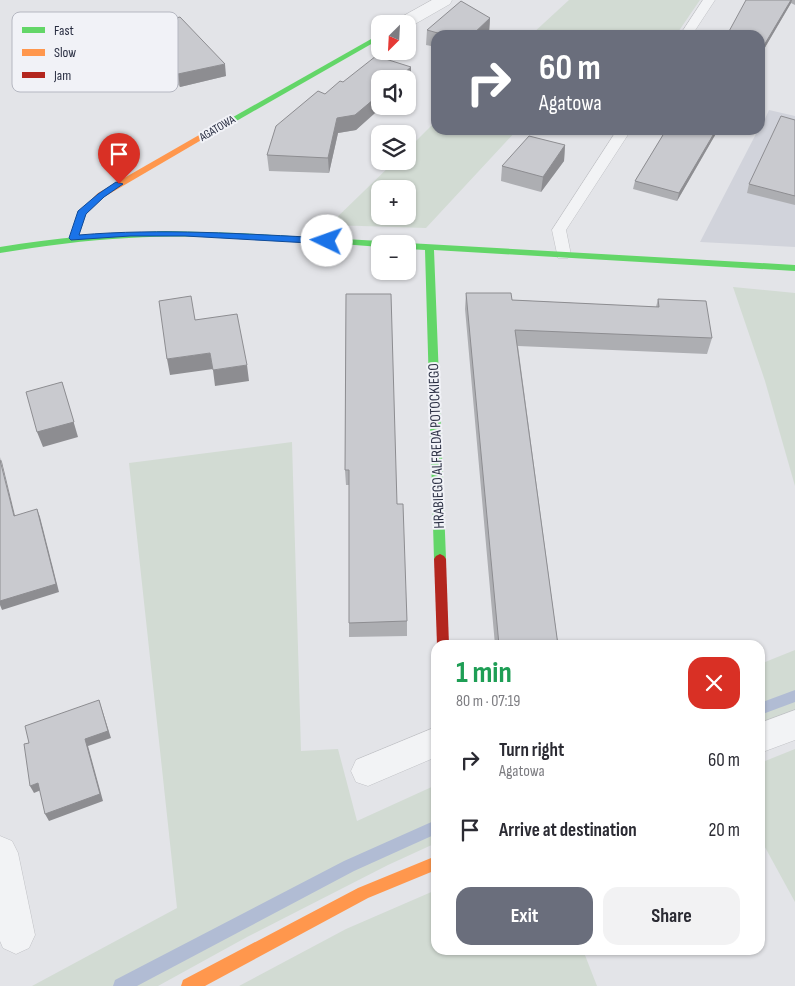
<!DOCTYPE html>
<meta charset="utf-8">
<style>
body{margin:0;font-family:"Sofia Sans Condensed",sans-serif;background:#f2f2f3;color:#2b2b33;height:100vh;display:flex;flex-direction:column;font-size:19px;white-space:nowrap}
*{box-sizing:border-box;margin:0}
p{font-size:16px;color:#7c7c81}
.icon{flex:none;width:28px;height:28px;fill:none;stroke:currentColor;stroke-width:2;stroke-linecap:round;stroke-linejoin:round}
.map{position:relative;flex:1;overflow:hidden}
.drawer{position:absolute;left:431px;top:640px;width:334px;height:315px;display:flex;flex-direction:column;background:#fff;border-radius:15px;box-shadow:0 1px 4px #0004}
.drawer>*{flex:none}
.guide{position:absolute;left:431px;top:30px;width:334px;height:105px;border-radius:15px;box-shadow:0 1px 4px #0004;background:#6a6e7c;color:#fff;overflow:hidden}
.needle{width:32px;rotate:204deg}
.buttons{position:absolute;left:371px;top:15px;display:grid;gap:10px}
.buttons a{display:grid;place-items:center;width:45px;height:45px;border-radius:10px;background:#fff;box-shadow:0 1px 4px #0004;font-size:25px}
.pin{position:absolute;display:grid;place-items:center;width:42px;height:42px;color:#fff;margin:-51px -21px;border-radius:50% 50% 50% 0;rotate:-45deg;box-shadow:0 0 5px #0007}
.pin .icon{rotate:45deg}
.me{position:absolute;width:55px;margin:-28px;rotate:273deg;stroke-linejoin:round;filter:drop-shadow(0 0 4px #0008)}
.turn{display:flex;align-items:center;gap:18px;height:105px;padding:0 25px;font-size:22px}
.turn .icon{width:65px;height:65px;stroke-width:2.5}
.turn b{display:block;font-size:35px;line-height:42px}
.round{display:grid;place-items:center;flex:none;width:52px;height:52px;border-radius:15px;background:#f2f2f3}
.overview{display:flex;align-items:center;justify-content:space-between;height:85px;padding:0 25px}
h1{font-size:30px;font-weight:700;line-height:38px;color:#1e9e55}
.primary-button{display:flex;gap:10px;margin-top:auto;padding:10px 25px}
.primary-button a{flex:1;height:58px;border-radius:15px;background:#6a6e7c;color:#fff;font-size:20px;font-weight:700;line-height:58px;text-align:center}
.primary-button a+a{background:#f2f2f3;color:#2b2b33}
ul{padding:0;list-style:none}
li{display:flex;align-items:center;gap:15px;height:70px;padding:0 25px}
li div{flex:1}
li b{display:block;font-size:19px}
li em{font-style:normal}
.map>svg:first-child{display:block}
.built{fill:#d1d3db}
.green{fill:#d2dbd3;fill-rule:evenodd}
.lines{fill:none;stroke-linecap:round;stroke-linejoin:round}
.stream{fill:#b1bcd4;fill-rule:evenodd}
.lane-casing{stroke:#c1c2c6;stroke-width:1}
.street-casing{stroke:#c1c2c6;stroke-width:1}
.lane{fill:#f2f3f5;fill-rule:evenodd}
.street{fill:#f2f3f5;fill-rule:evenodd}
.fast{fill:#63d668;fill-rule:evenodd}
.slow{fill:#ff974d;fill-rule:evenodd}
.jam{fill:#b3261e;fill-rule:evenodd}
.wall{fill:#adaeb2}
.shaded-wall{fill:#8d8d91}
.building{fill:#c9cacf;stroke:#8d8d91}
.route{fill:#1a73e8;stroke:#114b97}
.labels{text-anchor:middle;stroke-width:4;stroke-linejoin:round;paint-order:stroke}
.far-street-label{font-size:12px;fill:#292e42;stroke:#f1f2f7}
.street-label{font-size:15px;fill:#292e42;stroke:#f1f2f7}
.key{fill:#f1f2f7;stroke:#b5b7c1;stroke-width:1}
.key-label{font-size:14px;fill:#292e42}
</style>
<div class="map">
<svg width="795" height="986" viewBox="0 0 795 986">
<rect width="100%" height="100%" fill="#e3e4e8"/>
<!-- built -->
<path class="built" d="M769 110 795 116V247L700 242 758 130H760Z"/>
<!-- green -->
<g class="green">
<path d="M569 0H700L676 35H531Z"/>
<path d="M436 121V130H517L426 228 329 225 395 161H408V149ZM380 189H408V216H380Z"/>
<path d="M733 287 795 293V486L765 381Z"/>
<path d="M292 442 301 751 338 749 357 821 436 785V843L388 865 247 937 158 986H32L177 908 129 463Z"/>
<path d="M795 650V711L760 724V664Z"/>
<path d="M795 749V902L760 838V763Z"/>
<path d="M436 890V950H583L597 986H239L346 929Z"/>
</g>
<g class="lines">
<!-- stream -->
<g class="stream">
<path d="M795 690V702L760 715V703Z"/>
<path d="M436 820V834L354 871 137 986H113L115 980 344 861Z"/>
</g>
<defs>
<g id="lane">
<path d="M703 0H715L692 35H680Z"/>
<path d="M617 130H631L566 230 571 255 568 258H558L552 230Z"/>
</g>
<g id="street">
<path d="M432 0H452L450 4 408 28V24H393L396 20Z"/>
<path d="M795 710V740L760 753V723Z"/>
<path d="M436 727V757L368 786 356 782 351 771 356 760Z"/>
<path d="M0 836 12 841 18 853 35 935 29 948 16 954 3 948 0 941Z"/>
</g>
</defs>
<!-- lane casing -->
<use href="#lane" class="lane-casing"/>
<!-- street casing -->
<use href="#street" class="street-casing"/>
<!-- lane -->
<use href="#lane" class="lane"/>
<!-- street -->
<use href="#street" class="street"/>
<!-- fast -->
<g class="fast">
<path d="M380 34V39L226 127 219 125Z"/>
<path d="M165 231 237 233 380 241 384 244H380V247C296 241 212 233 129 238 85 240 43 246 0 253V247C55 238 109 233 165 231Z"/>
<path d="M408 243 795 265V271L434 250 446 559 444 562H436L434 559 425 250 408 249V244H406Z"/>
</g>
<!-- slow -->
<g class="slow">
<path d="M220 123 227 125 104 197 86 214 77 240H71L70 238 78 213 98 193Z"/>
<path d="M436 856V870L368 898 205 986H181L183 980 358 888Z"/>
</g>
<!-- jam -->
<path class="jam" d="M440 554 444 556 446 559 449 645H437L434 559 436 556Z"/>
</g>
<!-- wall -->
<g class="wall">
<path d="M746 0H795V5L791 3 760 56V35Z"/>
<path d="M490 18 489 33 487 35H436V47L426 45 427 30Z"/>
<path d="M139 27 226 76 180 87 141 39Z"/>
<path d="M411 67V82L408 85V79L356 130 338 133 329 173 269 171 267 155 325 94 343 82Z"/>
<path d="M795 120V205L747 193 749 184Z"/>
<path d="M666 130H718L677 201 633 189 635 181Z"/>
<path d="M565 145 564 161 541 192 501 181 502 166Z"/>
<path d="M466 293 512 300 656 307 658 299 712 338 707 354 518 346 558 645H495L465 309Z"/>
<path d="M346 294 397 504 407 621V636L349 637V485H346L345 470Z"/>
</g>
<!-- shaded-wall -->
<g class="shaded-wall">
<path d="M791 0H792L791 3 760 56V52Z"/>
<path d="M490 18 489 33 487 35H472Z"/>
<path d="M225 64 226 76 180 87 178 74Z"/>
<path d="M411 67V82L408 85V79H397Z"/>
<path d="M380 94V106H383L356 130 338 133 329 173 328 158 337 118Z"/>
<path d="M716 130H718L677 201 679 193Z"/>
<path d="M565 145 564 161 541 192 543 177Z"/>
<path d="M210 353 213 369 170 375 167 359Z"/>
<path d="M247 365 249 381 215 386 213 370Z"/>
<path d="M62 382 78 437 43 447 37 432Z"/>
<path d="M0 457 2 462 17 524 14 516Z"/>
<path d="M37 509 40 517 59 592 2 610 0 605V601Z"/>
<path d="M99 700 111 738 88 746 103 801 49 821 45 814 85 739Z"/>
<path d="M38 783 41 790 34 793 30 786Z"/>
</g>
<!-- building -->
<g class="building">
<path d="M746 0H791L760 52V35H727Z"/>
<path d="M461 1 490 18 472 35H445L427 30Z"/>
<path d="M180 17 225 64 178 74 139 27Z"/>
<path d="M376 56 411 67 397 79H380V94L355 115 337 118 328 158 267 155 276 126 318 91 325 94 340 81 343 82Z"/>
<path d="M781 116 795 120V196L749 184Z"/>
<path d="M666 130H716L679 193 635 181Z"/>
<path d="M529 136 565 145 543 177 502 166Z"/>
<path d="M466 293H511L512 300 659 307 658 299 706 301 712 338 515 330 558 645H499Z"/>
<path d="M346 294H391L397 504H403L407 621 349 623V470H345Z"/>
<path d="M191 296 195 320 237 314 247 365 213 370 210 353 167 359 159 301Z"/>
<path d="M62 382 74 422 37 432 26 392Z"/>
<path d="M0 460 14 516 37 509 56 584 0 601Z"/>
<path d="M99 700 108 731 85 739 100 794 45 814 38 783 30 786 24 744 29 743 25 726Z"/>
</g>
<!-- route -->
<path class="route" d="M116 182 123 184 104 197 86 214 79 235C162 228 244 234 327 238L332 241 327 244 185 236H130L71 240 69 238 78 211 98 194Z"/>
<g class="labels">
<!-- far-street labels -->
<g class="far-street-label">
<text transform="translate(217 128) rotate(-30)" y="4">AGATOWA</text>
</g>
<!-- street labels -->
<g class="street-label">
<text transform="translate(436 446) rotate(-92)" y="5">HRABIEGO ALFREDA POTOCKIEGO</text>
</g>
</g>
<!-- legend -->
<rect x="12" y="12" width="166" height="80" rx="8" class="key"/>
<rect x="22" y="27" width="23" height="6" fill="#63d668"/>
<rect x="22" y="49" width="23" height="7" fill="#ff974d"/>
<rect x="22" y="72" width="23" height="6" fill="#b3261e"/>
<g class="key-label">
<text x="54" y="35">Fast</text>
<text x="54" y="57">Slow</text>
<text x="54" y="80">Jam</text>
</g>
</svg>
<div class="buttons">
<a><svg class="needle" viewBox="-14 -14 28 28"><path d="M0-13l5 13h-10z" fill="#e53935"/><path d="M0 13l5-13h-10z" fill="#7c7c81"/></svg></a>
<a><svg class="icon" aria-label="sound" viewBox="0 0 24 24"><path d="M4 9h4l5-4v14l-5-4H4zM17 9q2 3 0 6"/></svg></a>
<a><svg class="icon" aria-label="layers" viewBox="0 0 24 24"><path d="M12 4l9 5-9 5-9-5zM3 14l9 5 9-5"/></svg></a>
<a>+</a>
<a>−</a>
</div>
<div class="pin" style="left:119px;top:184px;background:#d93025"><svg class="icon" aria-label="arrive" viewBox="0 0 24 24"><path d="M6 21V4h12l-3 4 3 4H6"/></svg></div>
<svg class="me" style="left:327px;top:241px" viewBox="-20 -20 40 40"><circle r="19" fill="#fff"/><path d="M0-13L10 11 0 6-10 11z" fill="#1a73e8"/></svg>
<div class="guide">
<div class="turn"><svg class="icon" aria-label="right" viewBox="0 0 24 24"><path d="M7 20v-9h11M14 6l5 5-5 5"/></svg><div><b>60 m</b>Agatowa</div></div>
</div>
<section class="drawer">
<div class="overview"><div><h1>1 min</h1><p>80 m · 07:19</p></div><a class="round" style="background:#d93025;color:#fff"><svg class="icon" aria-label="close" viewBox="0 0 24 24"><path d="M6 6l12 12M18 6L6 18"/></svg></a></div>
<ul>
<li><svg class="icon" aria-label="right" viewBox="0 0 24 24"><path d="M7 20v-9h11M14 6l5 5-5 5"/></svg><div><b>Turn right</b><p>Agatowa</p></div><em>60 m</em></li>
<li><svg class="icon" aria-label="arrive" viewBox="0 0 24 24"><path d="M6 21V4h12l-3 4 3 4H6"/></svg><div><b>Arrive at destination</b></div><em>20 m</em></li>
</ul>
<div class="primary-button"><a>Exit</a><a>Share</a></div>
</section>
</div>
